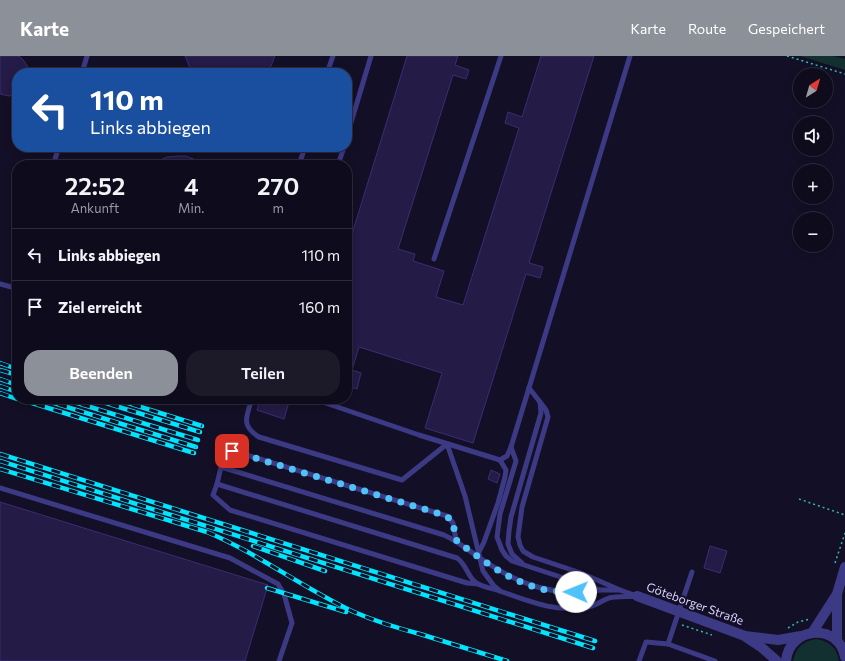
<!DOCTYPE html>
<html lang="de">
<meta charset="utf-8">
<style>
body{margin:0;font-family:Commissioner,sans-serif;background:#1c1929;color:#f1f3f6;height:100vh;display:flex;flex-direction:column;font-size:15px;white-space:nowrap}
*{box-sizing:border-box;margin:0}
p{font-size:13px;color:#9b9ba3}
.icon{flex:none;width:22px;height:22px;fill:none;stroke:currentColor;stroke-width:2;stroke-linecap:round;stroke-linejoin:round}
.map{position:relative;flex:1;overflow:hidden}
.sheet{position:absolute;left:12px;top:104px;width:340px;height:244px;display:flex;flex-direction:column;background:#0e0b1c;border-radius:16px;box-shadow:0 2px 10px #0003,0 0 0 1px #2e2b3b}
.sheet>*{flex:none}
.top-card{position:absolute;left:12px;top:12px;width:340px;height:84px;border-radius:16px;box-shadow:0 2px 10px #0003,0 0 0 1px #2e2b3b;background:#1a4fa0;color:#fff;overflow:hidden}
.needle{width:26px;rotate:37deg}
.buttons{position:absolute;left:793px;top:12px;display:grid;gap:8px}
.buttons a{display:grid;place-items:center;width:40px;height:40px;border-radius:50%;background:#0e0b1c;box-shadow:0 2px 10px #0003,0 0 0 1px #2e2b3b;font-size:20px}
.pin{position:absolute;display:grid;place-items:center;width:34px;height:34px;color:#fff;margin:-17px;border-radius:8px;box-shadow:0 2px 6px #0006}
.me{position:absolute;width:44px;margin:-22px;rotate:271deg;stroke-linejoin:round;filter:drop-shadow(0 0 3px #0008)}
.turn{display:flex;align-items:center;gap:14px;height:84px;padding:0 12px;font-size:18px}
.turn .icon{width:52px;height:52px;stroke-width:2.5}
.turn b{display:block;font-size:28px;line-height:34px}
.eta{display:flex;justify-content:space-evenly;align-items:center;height:68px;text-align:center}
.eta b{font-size:24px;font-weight:600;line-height:28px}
.action{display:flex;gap:8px;margin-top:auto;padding:8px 12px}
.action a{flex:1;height:46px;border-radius:16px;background:#8c9099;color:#fff;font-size:16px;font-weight:600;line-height:46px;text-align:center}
.action a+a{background:#1c1929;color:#f1f3f6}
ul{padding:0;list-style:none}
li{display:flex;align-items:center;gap:12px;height:52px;padding:0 12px;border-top:1px solid #2e2b3b}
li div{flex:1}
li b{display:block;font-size:15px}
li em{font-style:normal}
header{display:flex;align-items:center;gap:24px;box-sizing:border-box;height:56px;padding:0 20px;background:#8c9099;color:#fff}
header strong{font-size:19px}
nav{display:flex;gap:22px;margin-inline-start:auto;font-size:14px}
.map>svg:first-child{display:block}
.green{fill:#12302f}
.building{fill:#241b47;stroke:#3b2d73}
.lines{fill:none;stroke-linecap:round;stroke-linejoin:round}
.path{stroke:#2fb8b0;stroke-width:1.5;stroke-dasharray:2 3;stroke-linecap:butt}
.service{stroke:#3d3a85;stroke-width:5}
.minor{stroke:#3d3a85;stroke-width:10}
.tertiary{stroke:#3d3a85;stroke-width:10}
.rail-casing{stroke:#00e5ff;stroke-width:4.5}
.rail{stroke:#130f26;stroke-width:3;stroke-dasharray:9;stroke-linecap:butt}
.route{stroke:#4fc3f7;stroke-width:7;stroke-dasharray:0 12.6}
.labels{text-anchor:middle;stroke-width:4;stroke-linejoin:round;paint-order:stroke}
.street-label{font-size:12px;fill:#d9d4ff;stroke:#130f26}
</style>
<header>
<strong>Karte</strong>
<nav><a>Karte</a><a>Route</a><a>Gespeichert</a></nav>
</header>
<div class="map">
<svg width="845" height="605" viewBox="0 0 845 605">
<rect width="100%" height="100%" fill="#130f26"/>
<!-- green -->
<g class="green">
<path d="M800 0H833L845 3V14Z"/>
<path d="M817 583C830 586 837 592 839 605H793C796 591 803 585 817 583Z"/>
</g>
<!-- building -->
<g class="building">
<path d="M0 0H19L24 5 28 11 30 17H17V38L9 40 0 38Z"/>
<path d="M185 0H275L271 10 264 17H195L191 14Z"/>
<path d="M407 0H458L455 9 469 14 466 23 453 19 398 193 415 198 413 205 444 215 436 241 463 249 519 72 505 67 508 56 522 61 541 0H594L529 207 543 211 540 222 526 218 473 387 425 372 442 317 359 291 352 314 361 317 357 333 347 330V194Z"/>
<path d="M178 100H186L208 109H149L167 101Z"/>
<path d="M260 343H281L289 346 284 363 257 354Z"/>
<path d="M491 414 500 418 497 427 488 423Z"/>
<path d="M0 446 268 529 245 605H0Z"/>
<path d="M710 490 727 495 720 517 704 512Z"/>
</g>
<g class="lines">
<!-- path -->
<g class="path">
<path d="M787 0 845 18"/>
<path d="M799 443 845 459"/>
<path d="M835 507 845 477"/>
<path d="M682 569 712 579"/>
<path d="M788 572 798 566 810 563"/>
</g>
<!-- service -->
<g class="service">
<path d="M82 17 87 0"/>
<path d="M327 17 333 0"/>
<path d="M347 80 371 0"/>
<path d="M53 109 59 91"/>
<path d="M299 109 305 91"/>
<path d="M338 109 344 91"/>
<path d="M434 203 501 0"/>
<path d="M0 228 15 232 17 227"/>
<path d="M252 343C246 361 241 370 259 381L402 424 447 388 465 440 483 515 494 530 500 535C530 546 560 558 592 550 598 548 603 544 609 542 618 540 628 541 637 540"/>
<path d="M314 343 419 379 500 404 507 400 511 391 630 0"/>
<path d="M540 346 546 354 548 361 522 451 518 481 520 489 523 495 533 501 581 517 620 534"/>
<path d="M511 391 516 405 500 458 497 481 502 494 506 500 512 505 600 534H620L634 539"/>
<path d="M221 411C223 401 225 394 237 396L447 460 453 467 456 484"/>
<path d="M217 428 213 439 230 454 467 527 478 528"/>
<path d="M0 432 230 502 278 528 284 538 292 567 279 605"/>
<path d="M478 498 484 486 498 447 505 421 506 414 500 404"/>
<path d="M522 507 512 498 508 488 509 475 511 461 541 357 540 346 529 332"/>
<path d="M500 535C492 532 481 531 475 526 467 519 466 508 457 502L217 428 221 411 444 479C457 485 468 494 480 502 519 529 552 541 600 534"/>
<path d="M668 588 715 605"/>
<path d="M639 605 646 586 668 588 692 516"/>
</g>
<!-- minor -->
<g class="minor">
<path d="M637 540 745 580 778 584 801 580"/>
<path d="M746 581 761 591 777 605"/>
</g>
<!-- tertiary -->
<g class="tertiary">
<path d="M837 539V585"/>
<path d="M812 577 837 538 845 511"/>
<path d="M786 605C789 570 839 566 845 601"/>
</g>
<defs>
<g id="rail">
<path d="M0 307 17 313"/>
<path d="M0 314 17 319"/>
<path d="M0 323 17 329"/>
<path d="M0 330 17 336"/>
<path d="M0 337 17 343"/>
<path d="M19 343 194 397"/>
<path d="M41 343 196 391"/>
<path d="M64 343 198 384"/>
<path d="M93 343 200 376"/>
<path d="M115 343 202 370"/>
<path d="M0 398 595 585"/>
<path d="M0 405 593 592"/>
<path d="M0 413 207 476C259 498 303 532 354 556 375 565 397 572 420 578 449 587 478 596 507 605"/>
<path d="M253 490 325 515"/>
<path d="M267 532 346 556"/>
</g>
</defs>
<!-- rail casing -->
<use href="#rail" class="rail-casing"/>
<!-- rail -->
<use href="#rail" class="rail"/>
</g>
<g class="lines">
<!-- route -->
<path class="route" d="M232 395 447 460 453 467 456 484C484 506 517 531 554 535 562 536 569 536 576 536"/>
</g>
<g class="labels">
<!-- street labels -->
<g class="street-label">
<text transform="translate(695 548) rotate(20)" y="4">Göteborger Straße</text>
</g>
</g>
</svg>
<div class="buttons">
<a><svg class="needle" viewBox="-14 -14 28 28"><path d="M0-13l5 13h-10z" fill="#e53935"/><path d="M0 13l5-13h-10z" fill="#9b9ba3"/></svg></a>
<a><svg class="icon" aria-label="sound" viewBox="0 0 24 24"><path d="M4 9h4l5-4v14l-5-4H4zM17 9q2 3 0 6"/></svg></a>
<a>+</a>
<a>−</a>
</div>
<div class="pin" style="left:232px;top:395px;background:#d93025"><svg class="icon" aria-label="arrive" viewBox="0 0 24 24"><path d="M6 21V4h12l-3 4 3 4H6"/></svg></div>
<svg class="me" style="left:576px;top:536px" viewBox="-20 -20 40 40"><circle r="19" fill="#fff"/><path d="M0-13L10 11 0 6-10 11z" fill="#4fc3f7"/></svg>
<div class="top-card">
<div class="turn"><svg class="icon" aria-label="left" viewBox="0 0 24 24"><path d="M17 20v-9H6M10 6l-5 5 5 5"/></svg><div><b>110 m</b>Links abbiegen</div></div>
</div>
<section class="sheet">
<div class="eta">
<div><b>22:52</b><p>Ankunft</p></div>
<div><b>4</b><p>Min.</p></div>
<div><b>270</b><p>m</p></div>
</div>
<ul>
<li><svg class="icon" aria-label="left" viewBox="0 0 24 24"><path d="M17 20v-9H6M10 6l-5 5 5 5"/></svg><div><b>Links abbiegen</b></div><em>110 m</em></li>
<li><svg class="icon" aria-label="arrive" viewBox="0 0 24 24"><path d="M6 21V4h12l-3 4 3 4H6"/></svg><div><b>Ziel erreicht</b></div><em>160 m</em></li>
</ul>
<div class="action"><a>Beenden</a><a>Teilen</a></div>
</section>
</div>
